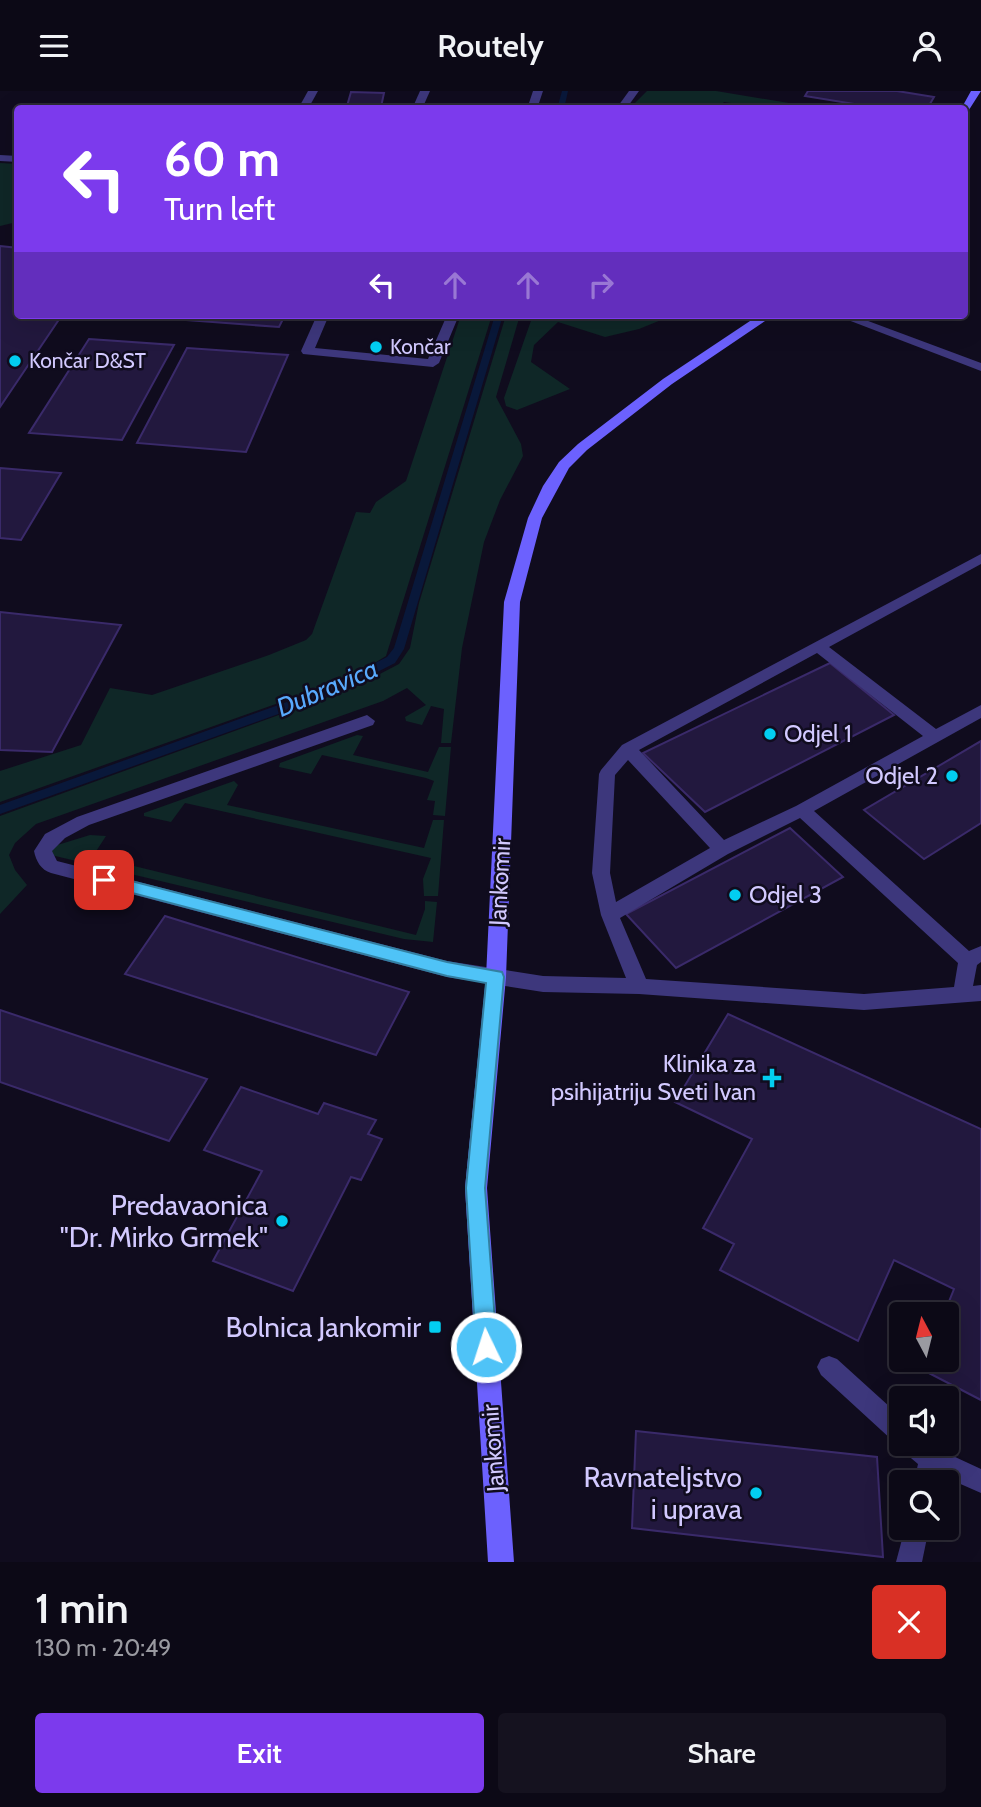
<!DOCTYPE html>
<meta charset="utf-8">
<style>
body{margin:0;font-family:Cabin,sans-serif;background:#15121f;color:#f1f3f6;height:100vh;display:flex;flex-direction:column;font-size:26px;white-space:nowrap}
*{box-sizing:border-box;margin:0}
p{font-size:23px;color:#9a9aa1}
.icon{flex:none;width:38px;height:38px;fill:none;stroke:currentColor;stroke-width:2;stroke-linecap:round;stroke-linejoin:round}
.map{position:relative;height:1471px;overflow:hidden}
.panel{display:flex;flex-direction:column;background:#0c0916;flex:1}
.panel>*{flex:none}
.top-card{position:absolute;left:14px;top:14px;width:954px;height:214px;border-radius:7px;box-shadow:0 7px 28px #0002,0 0 0 2px #2c2a35;background:#7c3aed;color:#fff;overflow:hidden}
.needle{width:46px;rotate:353deg}
.fabs{position:absolute;left:889px;top:1211px;display:grid;gap:14px}
.fabs a{display:grid;place-items:center;width:70px;height:70px;border-radius:7px;background:#0c0916;box-shadow:0 7px 28px #0002,0 0 0 2px #2c2a35;font-size:35px}
.pin{position:absolute;display:grid;place-items:center;width:60px;height:60px;color:#fff;margin:-30px;border-radius:14px;box-shadow:0 4px 10px #0006}
.me{position:absolute;width:77px;margin:-38px;rotate:356deg;stroke-linejoin:round;filter:drop-shadow(0 0 5px #0008)}
.turn{display:flex;align-items:center;gap:24px;height:147px;padding:0 35px;font-size:32px}
.turn .icon{width:91px;height:91px;stroke-width:2.5}
.turn b{display:block;font-size:49px;line-height:60px}
.lanes{display:flex;align-items:center;height:66px;padding:0 35px;background:#0003;justify-content:center;gap:35px;direction:ltr}
.lanes .off{opacity:.35}
.round{display:grid;place-items:center;flex:none;width:74px;height:74px;border-radius:7px;background:#15121f}
.overview{display:flex;align-items:center;justify-content:space-between;height:119px;padding:0 35px}
h1{font-size:42px;font-weight:600;line-height:52px}
.primary-button{display:flex;gap:14px;margin-top:auto;padding:14px 35px}
.primary-button a{flex:1;height:80px;border-radius:7px;background:#7c3aed;color:#fff;font-size:28px;font-weight:600;line-height:80px;text-align:center}
.primary-button a+a{background:#15121f;color:#f1f3f6}
header{display:flex;justify-content:space-between;align-items:center;height:91px;padding:0 35px;background:#0c0916;font-size:32px;font-weight:600}
.map>svg:first-child{display:block}
.green{fill:#0f2727}
.lines{fill:none;stroke-linecap:round;stroke-linejoin:round}
.stream{fill:#09183a;fill-rule:evenodd}
.building{fill:#22183e;stroke:#3a2a6a;stroke-width:2}
.lane{fill:#3d377c;fill-rule:evenodd}
.street{fill:#3d377c;fill-rule:evenodd}
.secondary{fill:#6c61fe;fill-rule:evenodd}
.route{fill:#4fc3f7;stroke:#337fa1;stroke-width:2}
.poi-dot{fill:#02cef1;stroke:#100c1e;stroke-width:2.5}
.labels{text-anchor:middle;stroke-width:5;stroke-linejoin:round;paint-order:stroke}
.far-poi-label{font-size:21px;fill:#d2c9ff;stroke:#100c1e;text-anchor:start}
.poi-label{font-size:24px;fill:#d2c9ff;stroke:#100c1e;text-anchor:start}
.street-label{font-size:24px;fill:#d2c9ff;stroke:#100c1e}
.water-label{font-size:26px;font-style:italic;fill:#58a9fd;stroke:#100c1e}
.near-poi-label{font-size:28px;fill:#d2c9ff;stroke:#100c1e;text-anchor:end}
</style>
<header><svg class="icon" aria-label="menu" viewBox="0 0 24 24"><path d="M4 6h16M4 12h16M4 18h16"/></svg>Routely<svg class="icon" aria-label="person" viewBox="0 0 24 24"><circle cx="12" cy="8" r="4"/><path d="M4 21q1-7 8-7t8 7"/></svg></header>
<div class="map">
<svg width="981" height="1471" viewBox="0 0 981 1471">
<rect width="100%" height="100%" fill="#100c1e"/>
<!-- green -->
<g class="green">
<path d="M647 0H716L789 12 764 17H733L731 12 724 11 718 17H630Z"/>
<path d="M0 72 18 73 17 131 0 135Z"/>
<path d="M461 224H492L386 565 368 576 298 605 0 711V680L81 654 110 597 152 604 269 564 306 549 312 543 356 421 370 422 376 411 406 390Z"/>
<path d="M506 224H520L496 306 521 353 523 365 500 409 484 451 462 557 451 652H441L444 618 431 615 422 634 406 630 405 626 426 614 407 597 383 610 36 733 15 752 9 764 15 779 27 794 0 823V725L353 597 399 573 410 557 419 512Z"/>
<path d="M533 224H663L666 227 639 238 605 246 558 231 534 254 531 271 570 298 517 319 506 315 504 307Z"/>
<path d="M357 644 363 645 353 664 428 681 439 656H451L445 725 433 724 435 710 427 709 434 690 426 687 322 664 311 683 279 676 280 672Z"/>
<path d="M234 690 238 694 227 714 424 757 433 729H444L438 805H424L423 788 431 767 185 712 171 731 144 725V722Z"/>
<path d="M90 744 106 745 93 765 416 844 425 818V810L437 811 433 851 404 848 51 764V756Z"/>
</g>
<g class="lines">
<!-- stream -->
<g class="stream">
<path d="M562 0H568L564 18H557Z"/>
<path d="M495 224H503L404 558 395 572 334 603 0 723V714L326 597 387 566 394 557Z"/>
</g>
</g>
<!-- building -->
<g class="building">
<path d="M808 0H897L934 6 927 18H885L805 5Z"/>
<path d="M351 1 384 2 381 16 347 15Z"/>
<path d="M0 155 18 157V224H62L0 316Z"/>
<path d="M119 224H285L279 236Z"/>
<path d="M89 248 174 254 122 349 29 342Z"/>
<path d="M187 257 288 264 246 361 137 352Z"/>
<path d="M0 377 61 382 21 449 0 447Z"/>
<path d="M0 521 121 534 52 661 0 659Z"/>
<path d="M830 572 894 624 705 721 643 662Z"/>
<path d="M981 650V732L924 768 864 719Z"/>
<path d="M790 737 843 786 676 877 626 823Z"/>
<path d="M165 825 409 901 376 964 125 883Z"/>
<path d="M0 919 207 988 169 1050 0 991Z"/>
<path d="M728 923 981 1038V1309L921 1278 925 1269H947V1223H944L954 1198 894 1169 858 1250 720 1179 734 1153 703 1137 752 1048 675 1011Z"/>
<path d="M241 996 318 1023 324 1012 376 1029 368 1043 382 1048 361 1089 351 1086 293 1200 213 1170 262 1080 204 1059Z"/>
<path d="M636 1340 877 1366 883 1466 632 1437Z"/>
</g>
<g class="lines">
<!-- lane -->
<g class="lane">
<path d="M308 0H318L308 18H298Z"/>
<path d="M420 0H430L422 18H412Z"/>
<path d="M533 0H543L537 18H527Z"/>
<path d="M0 64 18 65V71L0 70Z"/>
<path d="M317 224H329L315 257 428 268 447 224H459L439 272 433 276 303 263 301 260Z"/>
<path d="M835 224H852L981 272V280Z"/>
<path d="M981 463V473L829 556 936 638 981 614V627L814 720 969 860 981 855V871L977 874 973 895 981 894V910L864 919 639 903 543 901 447 886 51 782C41 779 36 770 34 760L45 743 77 726 367 624 375 630 373 634 89 734 65 747 52 760 57 770 447 870 543 885 626 887 601 824 592 782 599 683 601 679 622 654ZM817 562 923 645 796 715 724 749 639 659ZM628 669 710 757 616 811 610 782 615 684ZM800 727 958 872 954 896 864 903 646 888 620 827 728 763Z"/>
<path d="M829 1265 837 1268 901 1326V1353H932L940 1359 981 1378V1402L940 1384 938 1391H914L918 1373 905 1362 902 1354 893 1350 821 1284 817 1276 821 1268Z"/>
<path d="M905 1437H929L922 1471H896Z"/>
</g>
<!-- street -->
<path class="street" d="M629 0H639L626 18H616Z"/>
<!-- secondary -->
<g class="secondary">
<path d="M971 0H981L967 22 964 23V18H961Z"/>
<path d="M759 224H774L672 293 587 359 569 377 542 427 520 511 506 886 487 1097 514 1471H488L465 1097 486 886 504 511 528 427 543 395 559 371 578 353 663 288Z"/>
</g>
</g>
<!-- route -->
<path class="route" d="M104 783 447 871 502 881 504 886 485 1097 497 1256 494 1263 486 1266 479 1263 476 1256 466 1097 486 892 447 885 98 793 96 789Z"/>
<!-- markers -->
<g class="poi-dot">
<circle cx="376" cy="256" r="7"/>
<circle cx="15" cy="270" r="7"/>
<circle cx="770" cy="643" r="7"/>
<circle cx="952" cy="685" r="7"/>
<circle cx="735" cy="804" r="7"/>
<path d="M768.5 976.5h7v7h7v7h-7v7h-7v-7h-7v-7h7z"/>
<circle cx="282" cy="1130" r="7"/>
<rect x="428" y="1229" width="14" height="14" rx="3.5"/>
<circle cx="756" cy="1402" r="7"/>
</g>
<g class="labels">
<!-- far-poi labels -->
<g class="far-poi-label">
<text x="390" y="263">Končar</text>
<text x="29" y="277">Končar D&amp;ST</text>
</g>
<!-- poi labels -->
<g class="poi-label">
<text x="784" y="651">Odjel 1</text>
<text x="938" y="693" text-anchor="end">Odjel 2</text>
<text x="749" y="812">Odjel 3</text>
<text x="756" y="981" text-anchor="end">Klinika za<tspan x="756" dy="28">psihijatriju Sveti Ivan</tspan></text>
</g>
<!-- street labels -->
<g class="street-label">
<text transform="translate(500 791) rotate(-87)" y="8">Jankomir</text>
<text transform="translate(493 1357) rotate(-94)" y="8">Jankomir</text>
</g>
<!-- water labels -->
<g class="water-label">
<text transform="translate(327 597) rotate(-23)" y="9">Dubravica</text>
</g>
<!-- near-poi labels -->
<g class="near-poi-label">
<text x="268" y="1124">Predavaonica<tspan x="268" dy="32">"Dr. Mirko Grmek"</tspan></text>
<text x="421" y="1246">Bolnica Jankomir</text>
<text x="742" y="1396">Ravnateljstvo<tspan x="742" dy="32">i uprava</tspan></text>
</g>
</g>
</svg>
<div class="fabs">
<a><svg class="needle" viewBox="-14 -14 28 28"><path d="M0-13l5 13h-10z" fill="#e53935"/><path d="M0 13l5-13h-10z" fill="#9a9aa1"/></svg></a>
<a><svg class="icon" aria-label="sound" viewBox="0 0 24 24"><path d="M4 9h4l5-4v14l-5-4H4zM17 9q2 3 0 6"/></svg></a>
<a><svg class="icon" aria-label="search" viewBox="0 0 24 24"><circle cx="10" cy="10" r="6"/><path d="M15 15l6 6"/></svg></a>
</div>
<div class="pin" style="left:104px;top:789px;background:#d93025"><svg class="icon" aria-label="arrive" viewBox="0 0 24 24"><path d="M6 21V4h12l-3 4 3 4H6"/></svg></div>
<svg class="me" style="left:486px;top:1256px" viewBox="-20 -20 40 40"><circle r="17" fill="#4fc3f7" stroke="#fff" stroke-width="3"/><path d="M0-11L8 9 0 5-8 9z" fill="#fff"/></svg>
<div class="top-card">
<div class="turn"><svg class="icon" aria-label="left" viewBox="0 0 24 24"><path d="M17 20v-9H6M10 6l-5 5 5 5"/></svg><div><b>60 m</b>Turn left</div></div>
<div class="lanes"><svg class="icon" aria-label="left" viewBox="0 0 24 24"><path d="M17 20v-9H6M10 6l-5 5 5 5"/></svg><svg class="icon off" aria-label="ahead" viewBox="0 0 24 24"><path d="M12 20V5M6 11l6-6 6 6"/></svg><svg class="icon off" aria-label="ahead" viewBox="0 0 24 24"><path d="M12 20V5M6 11l6-6 6 6"/></svg><svg class="icon off" aria-label="right" viewBox="0 0 24 24"><path d="M7 20v-9h11M14 6l5 5-5 5"/></svg></div>
</div>
</div>
<section class="panel">
<div class="overview"><div><h1>1 min</h1><p>130 m · 20:49</p></div><a class="round" style="background:#d93025;color:#fff"><svg class="icon" aria-label="close" viewBox="0 0 24 24"><path d="M6 6l12 12M18 6L6 18"/></svg></a></div>
<div class="primary-button"><a>Exit</a><a>Share</a></div>
</section>
